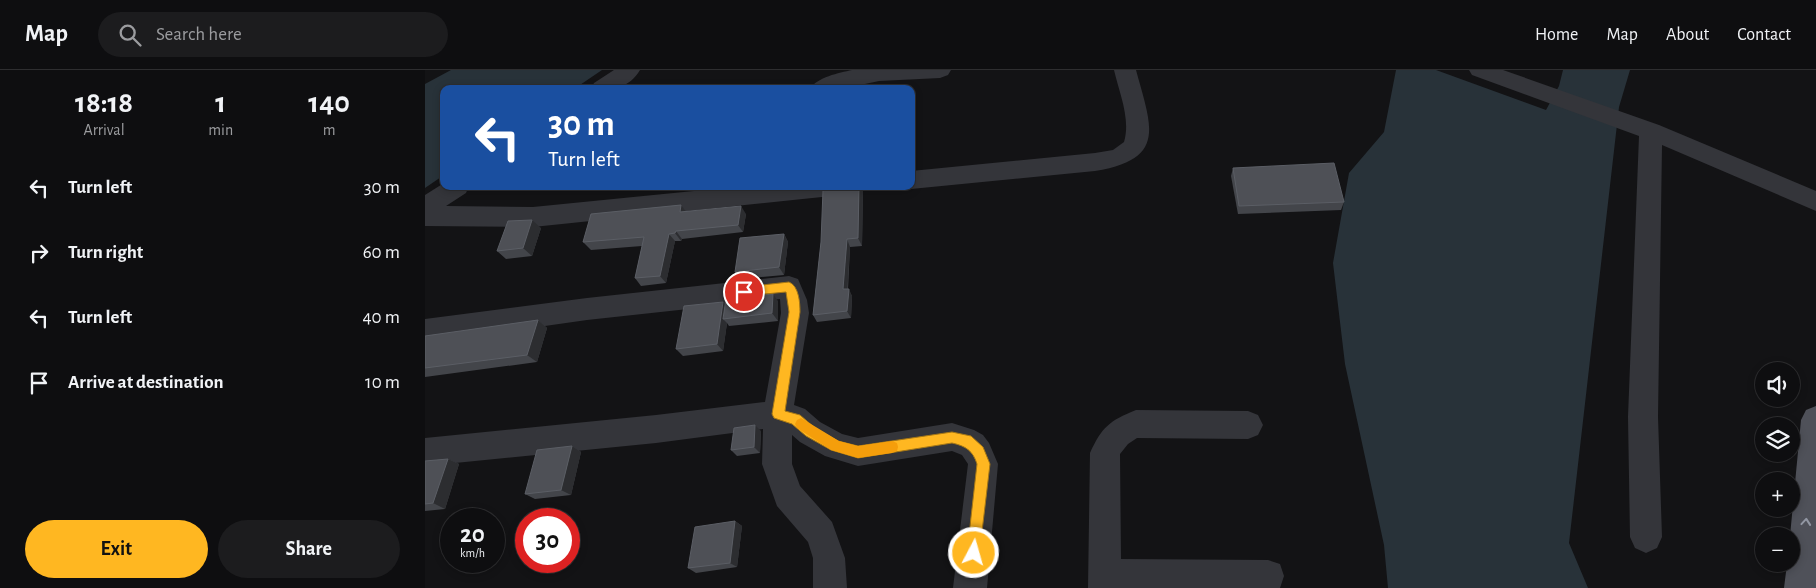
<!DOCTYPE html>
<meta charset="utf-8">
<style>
body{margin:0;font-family:"Alegreya Sans",sans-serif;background:#1c1c1e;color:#f1f3f6;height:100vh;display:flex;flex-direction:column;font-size:19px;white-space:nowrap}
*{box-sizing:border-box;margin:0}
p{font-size:16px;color:#9b9c9f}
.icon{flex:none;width:28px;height:28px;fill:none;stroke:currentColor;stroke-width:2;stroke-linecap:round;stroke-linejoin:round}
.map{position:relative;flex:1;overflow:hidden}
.panel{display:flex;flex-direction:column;background:#0e0e10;width:425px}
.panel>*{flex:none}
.banner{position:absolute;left:15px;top:15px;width:475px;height:105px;border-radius:10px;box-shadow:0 2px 8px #0003,0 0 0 1px #2e2e30;background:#1a4fa0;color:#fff;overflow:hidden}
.controls{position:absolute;left:1330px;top:292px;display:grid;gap:10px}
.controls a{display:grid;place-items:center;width:45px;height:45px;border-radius:50%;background:#0e0e10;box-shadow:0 2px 8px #0003,0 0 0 1px #2e2e30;font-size:25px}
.speed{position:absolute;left:15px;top:438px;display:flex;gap:10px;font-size:25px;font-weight:700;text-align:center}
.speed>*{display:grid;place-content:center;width:65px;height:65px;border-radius:50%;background:#0e0e10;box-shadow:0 2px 8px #0003,0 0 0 1px #2e2e30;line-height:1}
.speed small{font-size:12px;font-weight:400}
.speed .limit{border:8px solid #d22;background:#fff;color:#111}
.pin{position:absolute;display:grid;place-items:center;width:42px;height:42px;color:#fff;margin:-21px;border:2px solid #fff;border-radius:50%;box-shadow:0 1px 5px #0007}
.me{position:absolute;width:55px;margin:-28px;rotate:6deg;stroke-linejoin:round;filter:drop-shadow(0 0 4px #0008)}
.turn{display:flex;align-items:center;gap:18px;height:105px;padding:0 25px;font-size:22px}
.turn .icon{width:65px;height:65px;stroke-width:2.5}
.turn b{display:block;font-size:35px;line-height:42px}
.eta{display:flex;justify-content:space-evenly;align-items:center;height:85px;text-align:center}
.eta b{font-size:30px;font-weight:600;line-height:35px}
.button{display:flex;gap:10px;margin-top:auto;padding:10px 25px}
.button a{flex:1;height:58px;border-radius:30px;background:#ffb721;color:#111;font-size:20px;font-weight:600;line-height:58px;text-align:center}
.button a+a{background:#1c1c1e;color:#f1f3f6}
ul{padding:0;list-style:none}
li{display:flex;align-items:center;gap:15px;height:65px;padding:0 25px}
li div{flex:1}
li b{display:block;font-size:19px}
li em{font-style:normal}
header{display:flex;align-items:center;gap:30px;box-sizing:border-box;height:70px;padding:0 25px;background:#0e0e10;border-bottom:1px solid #2e2e30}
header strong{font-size:24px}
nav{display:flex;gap:28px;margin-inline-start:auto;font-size:18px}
.search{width:350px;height:45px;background:#1c1c1e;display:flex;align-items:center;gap:12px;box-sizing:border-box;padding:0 18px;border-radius:28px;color:#9b9c9f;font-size:19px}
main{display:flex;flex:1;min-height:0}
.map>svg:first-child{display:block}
.water{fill:#283239}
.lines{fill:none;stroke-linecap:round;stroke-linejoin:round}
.minor{fill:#34353a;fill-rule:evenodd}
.primary{fill:#4f5159;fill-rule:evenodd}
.wall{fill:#43454a}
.shaded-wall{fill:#2c2d30}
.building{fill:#4e5056;stroke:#5b5e65}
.oneway{stroke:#9297a3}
.route{fill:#ffb721;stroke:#a67715}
.slow{fill:#f59e0b}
</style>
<header>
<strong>Map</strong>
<div class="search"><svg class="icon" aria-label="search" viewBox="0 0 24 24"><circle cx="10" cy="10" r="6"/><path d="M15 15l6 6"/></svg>Search here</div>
<nav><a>Home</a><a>Map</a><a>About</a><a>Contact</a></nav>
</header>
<main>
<section class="panel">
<div class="eta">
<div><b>18:18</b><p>Arrival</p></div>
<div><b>1</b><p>min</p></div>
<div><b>140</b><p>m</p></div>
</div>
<ul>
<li><svg class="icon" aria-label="left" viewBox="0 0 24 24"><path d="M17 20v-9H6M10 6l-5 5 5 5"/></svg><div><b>Turn left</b></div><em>30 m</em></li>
<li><svg class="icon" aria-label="right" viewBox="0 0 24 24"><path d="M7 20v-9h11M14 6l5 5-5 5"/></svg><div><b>Turn right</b></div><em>60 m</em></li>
<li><svg class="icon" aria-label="left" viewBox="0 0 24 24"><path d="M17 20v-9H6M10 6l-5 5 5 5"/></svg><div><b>Turn left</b></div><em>40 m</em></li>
<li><svg class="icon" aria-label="arrive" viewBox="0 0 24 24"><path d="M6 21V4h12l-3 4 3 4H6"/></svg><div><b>Arrive at destination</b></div><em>10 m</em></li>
</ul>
<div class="button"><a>Exit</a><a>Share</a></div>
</section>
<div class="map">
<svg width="1391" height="518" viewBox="0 0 1391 518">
<rect width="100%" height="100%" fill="#131315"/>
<!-- water -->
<g class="water">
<path d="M26 0H177L149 19H19V105L0 118V14Z"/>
<path d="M971 0H1011L1121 40 1134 16 1138 0H1205L1194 37 1144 473 1163 518H963L959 475 920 294 908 193 924 103 959 62Z"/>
</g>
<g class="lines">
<!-- minor -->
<g class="minor">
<path d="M189 0H215C203 20 186 19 166 19L169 13Z"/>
<path d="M427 0H526L523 5 515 8 454 11 416 19H385C392 7 414 3 427 0Z"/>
<path d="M689 0H711C726 56 743 89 670 101L486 119 477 117 486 116V101L670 83 688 80 699 72C706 49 694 22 689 0Z"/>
<path d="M1044 0H1078L1234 55 1391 121V141L1237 75 1233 347 1237 467 1232 478 1221 483 1210 478 1205 467 1203 347 1214 66 1047 5Z"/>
<path d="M19 113V116H44L41 123 21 136 108 137 319 116H428L425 123 416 125 108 157 0 156V125Z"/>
<path d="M364 206 373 209 382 230 384 243 369 335 380 339 395 352 417 364 433 368 527 353 549 360 558 365 564 373 573 394 562 518H528L543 394 537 385 527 381 433 396 400 386 375 372 367 365V394L375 416 407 452 420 488 422 518H388V488L383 472 352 436 337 394 338 359 231 373 0 396V368L231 345 340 332 356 243 355 229 162 250 0 273V249L162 228Z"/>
<path d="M711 340 823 341 833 345 838 355 833 365 823 369 712 368 703 374 695 384 696 489 843 490 855 494 859 506 855 518H663L665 383C677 357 684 351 711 340Z"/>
</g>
<!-- primary -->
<path class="primary" d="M1391 336V518H1359L1362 494H1366V466H1365L1376 350 1381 340Z"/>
</g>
<!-- wall -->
<g class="wall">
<path d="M808 98 919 132 916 140 813 144 806 106Z"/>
<path d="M438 117 437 176 425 177 423 219 427 226 426 248 392 252 388 245 396 172Z"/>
<path d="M261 141 321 144 318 162 257 169 256 171H250L241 213 216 216 210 208 217 176 166 180 158 172Z"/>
<path d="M116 158 107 186 81 189 72 181Z"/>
<path d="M359 164 363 172 359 205 316 209 310 202Z"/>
<path d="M353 231V251L304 256 302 253 298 281 258 286 251 279 300 235Z"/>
<path d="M113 250 122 258 112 292 0 307V266Z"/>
<path d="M336 361 335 383 312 386 306 380Z"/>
<path d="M147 376 156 382 146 425 110 429 100 424Z"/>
<path d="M23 389 34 394 20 439 0 441V391Z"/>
<path d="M310 451 317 456 312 497 271 503 263 498Z"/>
</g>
<!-- shaded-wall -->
<g class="shaded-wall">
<path d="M434 116H438V117L437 176 433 168Z"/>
<path d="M256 135 262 143 255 142Z"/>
<path d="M316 136 321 144 318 162 313 155Z"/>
<path d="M107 150 116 158 107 186 98 178Z"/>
<path d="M251 161 257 169 256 171 250 163Z"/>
<path d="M244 164 250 171 241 213 235 206Z"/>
<path d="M359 164 363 172 359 205 354 197Z"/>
<path d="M422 169 425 177 422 226 418 219Z"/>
<path d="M424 219 427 226 426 248 422 241Z"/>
<path d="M348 224 353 231V251L347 243Z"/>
<path d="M298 232 304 240 298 249 302 253 298 281 292 274Z"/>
<path d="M113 250 122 258 112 292 102 285Z"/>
<path d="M330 355 336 361 335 383 329 377Z"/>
<path d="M147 376 156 382 146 425 136 420Z"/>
<path d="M23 389 34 394 20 439 8 433Z"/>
<path d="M310 451 317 456 312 497 305 493Z"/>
</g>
<!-- building -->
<g class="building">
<path d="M909 93 919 132 814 136 808 98Z"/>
<path d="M422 116H434L433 168 422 169 418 219H424L422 241 388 245 396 172 398 120Z"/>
<path d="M256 135 255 142 316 136 313 155 251 161 250 163 244 164 235 206 210 208 219 167 158 172 166 144Z"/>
<path d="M107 150 98 178 72 181 83 151Z"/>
<path d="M359 164 354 197 310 202 315 168Z"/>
<path d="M348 224 347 243 298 249 301 229Z"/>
<path d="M298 232 292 274 251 279 259 236Z"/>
<path d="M113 250 102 285 0 298V266Z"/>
<path d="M330 355 329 377 306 380 309 358Z"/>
<path d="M147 376 136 420 100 424 112 380Z"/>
<path d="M23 389 8 433 0 434V391Z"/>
<path d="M310 451 305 493 263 498 270 457Z"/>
</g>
<!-- one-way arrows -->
<defs><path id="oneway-chevron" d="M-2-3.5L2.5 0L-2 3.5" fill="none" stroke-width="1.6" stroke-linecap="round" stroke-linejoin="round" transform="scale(1.25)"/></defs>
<use class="oneway" href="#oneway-chevron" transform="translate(1381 452) rotate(-85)"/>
<!-- route -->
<path class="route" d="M364 212C374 216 375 233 375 242L360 341 375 345 390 358 413 371 433 376 527 362 546 366 558 377 565 394 554 487 549 489 544 487 542 483 552 394C548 381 541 376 527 373L433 388 406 380 381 366 367 354 349 348 347 344 364 242 361 222 319 226 313 222 319 217Z"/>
<!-- slow -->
<path class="slow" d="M376 348 414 371 433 376 467 371 472 373 473 377 472 381 467 383 433 388 406 380 372 358 370 354 372 350Z"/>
</svg>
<div class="controls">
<a><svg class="icon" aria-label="sound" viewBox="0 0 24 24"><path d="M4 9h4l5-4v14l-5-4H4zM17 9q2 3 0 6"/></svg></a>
<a><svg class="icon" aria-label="layers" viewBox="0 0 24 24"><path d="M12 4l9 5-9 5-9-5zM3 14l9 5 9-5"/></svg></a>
<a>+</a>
<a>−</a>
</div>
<div class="speed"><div>20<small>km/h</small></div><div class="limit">30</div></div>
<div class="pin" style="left:319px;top:222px;background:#d93025"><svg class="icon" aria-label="arrive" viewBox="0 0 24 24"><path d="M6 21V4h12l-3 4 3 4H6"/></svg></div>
<svg class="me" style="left:549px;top:483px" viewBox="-20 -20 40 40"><circle r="17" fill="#ffb721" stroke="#fff" stroke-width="3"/><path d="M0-11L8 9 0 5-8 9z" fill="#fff"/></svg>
<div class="banner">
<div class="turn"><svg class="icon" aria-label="left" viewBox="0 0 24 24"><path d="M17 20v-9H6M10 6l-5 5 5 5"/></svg><div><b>30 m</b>Turn left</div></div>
</div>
</div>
</main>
